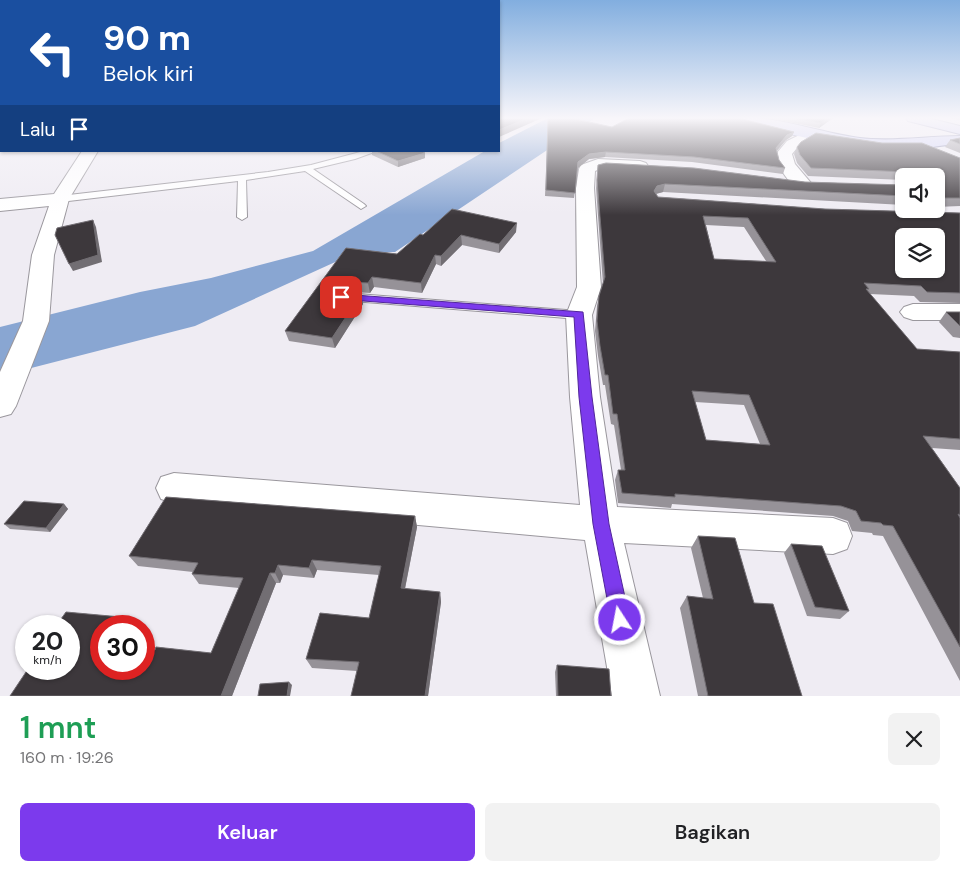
<!DOCTYPE html>
<html lang="id">
<meta charset="utf-8">
<style>
body{margin:0;font-family:"DM Sans",sans-serif;background:#f2f2f2;color:#202124;height:100vh;display:flex;flex-direction:column;font-size:19px;white-space:nowrap}
*{box-sizing:border-box;margin:0}
p{font-size:16px;color:#757577}
.icon{flex:none;width:28px;height:28px;fill:none;stroke:currentColor;stroke-width:2;stroke-linecap:round;stroke-linejoin:round}
.map{position:relative;height:696px;overflow:hidden}
.sheet{display:flex;flex-direction:column;background:#fff;flex:1}
.sheet>*{flex:none}
.hud{position:absolute;left:0px;top:0px;width:500px;height:152px;box-shadow:0 1px 4px #0004;background:#1a4fa0;color:#fff;overflow:hidden}
.fabs{position:absolute;left:895px;top:168px;display:grid;gap:10px}
.fabs a{display:grid;place-items:center;width:50px;height:50px;border-radius:8px;background:#fff;box-shadow:0 1px 4px #0004;font-size:25px}
.speed{position:absolute;left:15px;top:615px;display:flex;gap:10px;font-size:25px;font-weight:700;text-align:center}
.speed>*{display:grid;place-content:center;width:65px;height:65px;border-radius:50%;background:#fff;box-shadow:0 1px 4px #0004;line-height:1}
.speed small{font-size:12px;font-weight:400}
.speed .limit{border:8px solid #d22;background:#fff;color:#111}
.pin{position:absolute;display:grid;place-items:center;width:42px;height:42px;color:#fff;margin:-21px;border-radius:10px;box-shadow:0 2px 8px #0006}
.me{position:absolute;width:55px;margin:-28px;rotate:349deg;stroke-linejoin:round;filter:drop-shadow(0 0 4px #0008)}
.turn{display:flex;align-items:center;gap:18px;height:105px;padding:0 20px;font-size:22px}
.turn .icon{width:65px;height:65px;stroke-width:2.5}
.turn b{display:block;font-size:35px;line-height:42px}
.then{display:flex;align-items:center;height:48px;padding:0 20px;background:#0003;gap:10px;font-size:19px}
.round{display:grid;place-items:center;flex:none;width:52px;height:52px;border-radius:8px;background:#f2f2f2}
.head{display:flex;align-items:center;justify-content:space-between;height:85px;padding:0 20px}
h1{font-size:30px;font-weight:600;line-height:38px;color:#1e9e55}
.button{display:flex;gap:10px;margin-top:auto;padding:10px 20px}
.button a{flex:1;height:58px;border-radius:8px;background:#7c3aed;color:#fff;font-size:20px;font-weight:600;line-height:58px;text-align:center}
.button a+a{background:#f2f2f2;color:#202124}
.map>svg:first-child{display:block}
.water{fill:#89a6d2}
.lines{fill:none;stroke-linecap:round;stroke-linejoin:round}
.lane-casing{stroke:#9a979d;stroke-width:2}
.street-casing{stroke:#9a979d;stroke-width:2}
.primary-casing{stroke:#7779a4;stroke-width:2}
.lane{fill:#fff;fill-rule:evenodd}
.street{fill:#fff;fill-rule:evenodd}
.primary{fill:#cccef5;fill-rule:evenodd}
.wall{fill:#969298;fill-rule:evenodd}
.shaded-wall{fill:#726e73}
.building{fill:#3d383c;stroke:#726e73;fill-rule:evenodd}
.route{fill:#7c3aed;stroke:#51269a}
</style>
<div class="map">
<svg width="960" height="696" viewBox="0 0 960 696">
<rect width="100%" height="100%" fill="#efecf3"/>
<!-- water -->
<path class="water" d="M548 118H595L395 252 355 253 195 326 0 376V327L140 292 211 278 313 251 485 151H499V143Z"/>
<g class="lines">
<defs>
<g id="lane">
<path d="M364 151H377L355 159 313 169 364 204 366 206 361 209 305 171 246 180 247 217 242 220 237 217 238 181 60 202 55 199 60 196 268 172 311 165Z"/>
<path d="M344 293 579 311 585 315 579 319 340 300 338 297 340 294Z"/>
</g>
<g id="street">
<path d="M812 129 817 130 819 133 817 136 797 148 792 154 795 164 811 183 808 187C804 188 799 189 796 187 787 181 776 164 776 154L787 141Z"/>
<path d="M82 151H98L69 199 54 255 49 321 16 406 11 414 0 417V372L23 321 32 255 49 206 0 211V199L54 194Z"/>
<path d="M598 159 640 161 646 163 648 166 646 169 640 171 600 169 595 171 594 188 601 287 592 315 600 397 617 507 833 518 847 523 852 536 847 549 833 554 624 543 660 696H612L585 540 174 503 161 499 156 488 161 477 174 473 580 505 570 397 566 315 577 287 576 188 579 169 581 165Z"/>
<path d="M913 304H960V320H913L904 317 900 312 904 307Z"/>
</g>
<g id="primary">
<path d="M735 118C772 114 821 133 860 138 894 142 926 136 960 136V144C940 145 919 150 899 150 844 149 790 134 737 121Z"/>
<path d="M906 118H928L960 126V134L908 121Z"/>
</g>
</defs>
<!-- lane casing -->
<use href="#lane" class="lane-casing"/>
<!-- street casing -->
<use href="#street" class="street-casing"/>
<!-- primary casing -->
<use href="#primary" class="primary-casing"/>
<!-- lane -->
<use href="#lane" class="lane"/>
<!-- street -->
<use href="#street" class="street"/>
<!-- primary -->
<use href="#primary" class="primary"/>
</g>
<!-- wall -->
<g class="wall">
<path d="M548 118 612 127 738 118 794 132 792 136 786 140 777 150 779 160 785 168 783 174 692 162 605 157 589 159 578 168 574 198 545 196Z"/>
<path d="M769 118H833L819 128Z"/>
<path d="M948 118H960V120Z"/>
<path d="M960 138V153L945 147 950 140Z"/>
<path d="M797 147 960 158V206L936 207V176H904V180L808 176 797 163 794 154Z"/>
<path d="M372 151H422L425 158 398 167 372 155Z"/>
<path d="M598 165 805 182 904 185V205L663 192 656 194 658 197 825 209 960 213V303L920 302 914 296 870 294 917 349 960 352V450L932 448 960 488V681L883 536 873 535 872 533 852 531 848 521 833 516 672 504 671 508 618 503 615 480 618 470H621L614 425 611 424 605 385H603L598 356 595 331 597 306 599 296 603 284 596 188ZM706 225 744 227 766 261 714 259ZM695 402 744 405 760 444 706 440Z"/>
<path d="M516 232 499 253 462 245 441 266 436 264 422 293 374 287 370 293 341 291 338 292 361 294 363 304 335 348 289 341 285 331 346 248 397 254 423 235Z"/>
<path d="M946 312H960V338L953 337 939 322Z"/>
<path d="M166 497 415 516 417 527 405 589 440 592 441 602 428 696H351L357 671 312 668 306 659 320 613 369 618 379 575 317 570 314 578 283 575 280 583H276L232 696H10L28 669H69V626H56L66 612 121 617 131 626H101V669H144V649L155 650 156 647 211 653 239 588 199 584 192 574 193 572 138 566 129 556Z"/>
<path d="M64 504 68 509 50 532 10 529 4 524Z"/>
<path d="M698 536 754 603 802 696H698L680 608 687 596 703 598 691 548Z"/>
<path d="M791 544 849 611 840 619 807 616 784 553Z"/>
<path d="M557 665 611 696H556L555 672Z"/>
</g>
<!-- shaded-wall -->
<g class="shaded-wall">
<path d="M528 118H542L499 137V130Z"/>
<path d="M829 118H833L819 128 821 123Z"/>
<path d="M794 132 792 136 786 140 775 153 776 148 787 135Z"/>
<path d="M606 152 605 157 589 159 578 168V162L589 154Z"/>
<path d="M425 153V158L398 167V161Z"/>
<path d="M665 184 663 192 655 194 654 191 657 186Z"/>
<path d="M93 220 96 227 102 262 73 271 69 264Z"/>
<path d="M517 223 516 232 499 253V244Z"/>
<path d="M461 235 462 245 441 266V256Z"/>
<path d="M435 255 436 264 422 293 421 283Z"/>
<path d="M372 277 374 287 370 293 368 283Z"/>
<path d="M339 281 341 291 335 293 331 288 333 283Z"/>
<path d="M361 294 363 304 335 348 332 338Z"/>
<path d="M64 504 68 509 50 532 46 528Z"/>
<path d="M415 516 417 527 403 598 401 588Z"/>
<path d="M312 560 317 570 314 578 309 568Z"/>
<path d="M278 565 283 575 280 583 275 573Z"/>
<path d="M270 573 276 583 232 696H221Z"/>
<path d="M440 592 441 602 428 696H425Z"/>
<path d="M121 617 131 626H115Z"/>
<path d="M289 682 292 685 290 696H287Z"/>
</g>
<!-- building -->
<g class="building">
<path d="M499 118H528L499 130Z"/>
<path d="M548 118H571L612 127 629 118H738L794 132 787 135 776 148 779 160 785 168 694 157 606 152 589 154 578 162 575 193 546 190Z"/>
<path d="M793 118H829L821 123Z"/>
<path d="M816 133 882 143H922L960 158V198H936V176H909V172L811 168 800 155 797 147 801 142Z"/>
<path d="M960 138V144L950 140Z"/>
<path d="M376 151H422L425 153 398 161Z"/>
<path d="M606 163 694 168 805 182 904 185V196L665 184 657 186 654 191 658 197 825 209 960 213V293L927 292 921 286 864 283 869 289H866L917 349 960 352V439L923 436 960 488V515L958 514 960 518V647L893 526 883 525 881 523 861 521 856 511 841 506 675 494V497L622 493 618 470H625L617 414H613L608 375H605L600 346 597 321 599 296 605 277 597 180 598 165ZM703 216 748 218 776 262 714 259ZM904 236H936V269H904ZM692 391 749 395 770 445 706 440Z"/>
<path d="M452 209 517 223 499 244 461 235 441 256 435 255 421 283 372 277 368 283 339 281 333 283 331 288 335 292 361 294 332 338 285 331 346 248 397 254 420 234 423 235Z"/>
<path d="M93 220 98 255 69 264 55 235 57 228Z"/>
<path d="M946 312H960V326Z"/>
<path d="M166 497 415 516 401 588 440 592 425 696H351L359 662 306 659 320 613 369 618 381 566 312 560 309 568 278 565 275 573H270L221 696H10L28 669H69V626H56L66 612 121 617 115 626H101V669H144V649L155 650 156 647 211 653 243 578 192 574 198 563 129 556Z"/>
<path d="M24 501 64 504 46 528 4 524Z"/>
<path d="M698 536 735 538 754 603 773 604 802 696H708L687 596 713 599Z"/>
<path d="M791 544 822 546 849 611 815 607Z"/>
<path d="M557 665 609 669 611 696H558Z"/>
<path d="M289 682 287 696H258L260 684Z"/>
</g>
<!-- sky -->
<linearGradient id="sky" x2="0" y2="1"><stop stop-color="#82aedf"/><stop offset="0.55" stop-color="#f8f6fa"/><stop offset="1" stop-color="#f8f6fa" stop-opacity="0"/></linearGradient>
<rect width="960" height="215" fill="url(#sky)"/>
<!-- route -->
<path class="route" d="M341 294 583 312 592 397 609 524 630 620 627 626 620 629 614 626 611 620 593 524 579 397 574 317 337 299V295Z"/>
</svg>
<div class="fabs">
<a><svg class="icon" aria-label="sound" viewBox="0 0 24 24"><path d="M4 9h4l5-4v14l-5-4H4zM17 9q2 3 0 6"/></svg></a>
<a><svg class="icon" aria-label="layers" viewBox="0 0 24 24"><path d="M12 4l9 5-9 5-9-5zM3 14l9 5 9-5"/></svg></a>
</div>
<div class="speed"><div>20<small>km/h</small></div><div class="limit">30</div></div>
<div class="pin" style="left:341px;top:297px;background:#d93025"><svg class="icon" aria-label="arrive" viewBox="0 0 24 24"><path d="M6 21V4h12l-3 4 3 4H6"/></svg></div>
<svg class="me" style="left:620px;top:620px" viewBox="-20 -20 40 40"><circle r="17" fill="#7c3aed" stroke="#fff" stroke-width="3"/><path d="M0-11L8 9 0 5-8 9z" fill="#fff"/></svg>
<div class="hud">
<div class="turn"><svg class="icon" aria-label="left" viewBox="0 0 24 24"><path d="M17 20v-9H6M10 6l-5 5 5 5"/></svg><div><b>90 m</b>Belok kiri</div></div>
<div class="then">Lalu<svg class="icon" aria-label="arrive" viewBox="0 0 24 24"><path d="M6 21V4h12l-3 4 3 4H6"/></svg></div>
</div>
</div>
<section class="sheet">
<div class="head"><div><h1>1 mnt</h1><p>160 m · 19:26</p></div><a class="round"><svg class="icon" aria-label="close" viewBox="0 0 24 24"><path d="M6 6l12 12M18 6L6 18"/></svg></a></div>
<div class="button"><a>Keluar</a><a>Bagikan</a></div>
</section>
